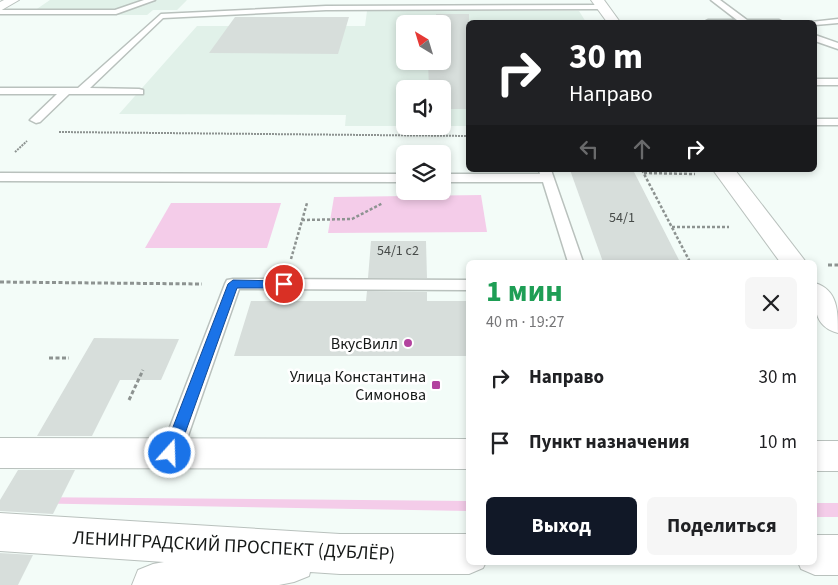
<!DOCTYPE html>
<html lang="ru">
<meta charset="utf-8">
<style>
body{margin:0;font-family:"Source Sans 3",sans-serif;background:#f6f6f6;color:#202124;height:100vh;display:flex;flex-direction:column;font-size:19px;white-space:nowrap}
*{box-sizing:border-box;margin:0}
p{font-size:16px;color:#757577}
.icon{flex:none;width:28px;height:28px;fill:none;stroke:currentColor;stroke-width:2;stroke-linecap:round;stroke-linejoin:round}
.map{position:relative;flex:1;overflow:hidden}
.panel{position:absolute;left:466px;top:260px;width:351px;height:305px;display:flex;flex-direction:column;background:#fff;border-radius:8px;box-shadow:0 2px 8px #0003}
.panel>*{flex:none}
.guide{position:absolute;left:466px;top:20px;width:351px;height:152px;border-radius:8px;box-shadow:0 2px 8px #0003;background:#202124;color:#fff;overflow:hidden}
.needle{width:32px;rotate:322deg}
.controls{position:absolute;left:396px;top:15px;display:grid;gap:10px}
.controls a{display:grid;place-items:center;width:55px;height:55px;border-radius:8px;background:#fff;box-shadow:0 2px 8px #0003;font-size:25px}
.pin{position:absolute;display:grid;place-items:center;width:42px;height:42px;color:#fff;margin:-21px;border:2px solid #fff;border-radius:50%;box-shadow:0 1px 5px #0007}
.me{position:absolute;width:55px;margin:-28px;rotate:20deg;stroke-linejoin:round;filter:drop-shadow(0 0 4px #0008)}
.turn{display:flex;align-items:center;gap:18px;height:105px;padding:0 20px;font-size:22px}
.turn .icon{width:65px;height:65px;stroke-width:2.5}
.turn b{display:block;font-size:35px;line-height:42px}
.lanes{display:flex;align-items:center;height:48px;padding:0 20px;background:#0003;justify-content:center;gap:25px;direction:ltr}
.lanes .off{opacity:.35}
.round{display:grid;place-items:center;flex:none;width:52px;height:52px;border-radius:8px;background:#f6f6f6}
.head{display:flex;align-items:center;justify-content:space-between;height:85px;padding:0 20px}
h1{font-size:30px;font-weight:700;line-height:38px;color:#1e9e55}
.cta{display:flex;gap:10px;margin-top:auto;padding:10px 20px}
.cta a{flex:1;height:58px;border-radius:8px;background:#111827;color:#fff;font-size:20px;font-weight:700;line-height:58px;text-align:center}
.cta a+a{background:#f6f6f6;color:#202124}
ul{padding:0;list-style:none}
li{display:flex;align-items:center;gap:15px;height:65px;padding:0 20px}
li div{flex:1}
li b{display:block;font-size:19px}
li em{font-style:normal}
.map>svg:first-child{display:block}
.built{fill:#e1f1e9;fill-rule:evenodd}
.green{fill:#f4cce9}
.building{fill:#d7dedb}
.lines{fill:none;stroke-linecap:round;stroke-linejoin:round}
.lane-casing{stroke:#b9c1bd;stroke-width:3}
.street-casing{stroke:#b9c1bd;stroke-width:2}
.secondary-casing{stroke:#b9c1bd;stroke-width:2}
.path-far2{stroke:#8d9391;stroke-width:2;stroke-dasharray:2 1;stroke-linecap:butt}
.path-far1{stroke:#8d9391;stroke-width:2.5;stroke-dasharray:3 2;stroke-linecap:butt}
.path{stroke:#8d9391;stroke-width:3;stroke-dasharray:4 2.5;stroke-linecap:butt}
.lane{fill:#fff;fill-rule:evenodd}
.street{fill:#fff;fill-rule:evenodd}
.secondary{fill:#fff;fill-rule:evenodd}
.route{fill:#1a73e8;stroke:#114b97}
.poi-dot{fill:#b3439f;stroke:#fff;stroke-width:2}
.labels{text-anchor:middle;stroke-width:5;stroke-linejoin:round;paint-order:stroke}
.number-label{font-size:14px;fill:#464a48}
.poi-label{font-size:16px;fill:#151817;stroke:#fff;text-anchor:end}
.near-street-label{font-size:19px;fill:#151817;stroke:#fff}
</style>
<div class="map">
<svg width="838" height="585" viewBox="0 0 838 585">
<rect width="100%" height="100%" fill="#f3fcf8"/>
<!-- built -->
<g class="built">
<path d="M50 0H187L177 10H153L147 15H28Z"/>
<path d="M367 11H579L586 22H469V126H443L442 89H405V126H345L346 115 119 114 197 26H365ZM405 24H442V61H405Z"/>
</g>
<!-- green -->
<g class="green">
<path d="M481 195 487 232 328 233 334 197Z"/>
<path d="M171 203H281L267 248H145Z"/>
<path d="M21 497 469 501V511L18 503Z"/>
<rect x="815" y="503" width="23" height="14"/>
</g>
<!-- building -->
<g class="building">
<path d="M436 14H469V109H442V89H429L428 61H442V24H437Z"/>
<path d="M235 17H349L338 54 209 53Z"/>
<path d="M570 170H633L680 262H603Z"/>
<path d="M371 241H426L427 278H368Z"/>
<path d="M367 291 427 292V301H469V356H234L251 301H366Z"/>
<path d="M94 338 179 339 161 380H120L92 436H37Z"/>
<path d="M18 470H75L53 514 0 511V500Z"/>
<path d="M0 553 33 555 18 585H0Z"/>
</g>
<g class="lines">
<defs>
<g id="lane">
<path d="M144 0H155L116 14H0V10H115Z"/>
<path d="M711 0H720L747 20H779L783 22H704L708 20H737Z"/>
<path d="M602 5H605V9L326 10 163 18 90 88 139 89 143 90V94H69L40 122 36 123 30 120 32 118 57 94H0V88H78L161 14 326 6Z"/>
<path d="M838 19V23L815 25V22H811Z"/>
<path d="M815 35 838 43V49L815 41Z"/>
<rect x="815" y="79" width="23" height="6"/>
<rect x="815" y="119" width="23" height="6"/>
<path d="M539 170H551L583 262H568L543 182H442V174H540Z"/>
<path d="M0 173 405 174V182L0 181Z"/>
<path d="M233 279 469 280V290L239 289 182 453 178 459 171 462 164 459 160 453 225 284 227 280Z"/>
</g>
<g id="street">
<path d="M4 0H19L0 11V2Z"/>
<path d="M591 0H604L620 22H607Z"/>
<path d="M713 170H735L806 262H780Z"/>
<path d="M815 283C838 290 838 311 838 333 812 326 815 305 815 283Z"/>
</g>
<g id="secondary">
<path d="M0 438 469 439V469L0 468Z"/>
<rect x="815" y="441" width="23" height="30"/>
<path d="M0 513 340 534H469V562H486L483 568 469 574H340L310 572 309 576 294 582 279 585H132L138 570 153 564 164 562 0 551Z"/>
<path d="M815 535H838V575H815L801 569 798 562H815Z"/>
</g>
</defs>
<!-- lane casing -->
<use href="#lane" class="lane-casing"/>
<!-- street casing -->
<use href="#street" class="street-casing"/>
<!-- secondary casing -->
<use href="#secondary" class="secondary-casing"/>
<!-- path-far2 -->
<g class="path-far2">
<path d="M59 132 469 136"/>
<path d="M15 152 27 141"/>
</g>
<!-- path-far1 -->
<g class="path-far1">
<path d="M642 170 690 262"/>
<path d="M644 173 695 174"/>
<path d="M302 220 352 219 383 203"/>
<path d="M672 227H729"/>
<path d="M291 259 307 203"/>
</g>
<!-- path -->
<g class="path">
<path d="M828 265H838"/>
<path d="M0 282 202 284"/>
<path d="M49 358H69"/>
<path d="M129 400 143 370"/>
</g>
<!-- lane -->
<use href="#lane" class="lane"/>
<!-- street -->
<use href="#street" class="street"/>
<!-- secondary -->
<use href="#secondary" class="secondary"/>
</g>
<!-- route -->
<path class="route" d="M233 280 284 281 290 284 284 288H237L178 453 176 457 170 459 165 457 163 453 228 284Z"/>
<!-- markers -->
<g class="poi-dot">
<circle cx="408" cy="343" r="5"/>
<rect x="431" y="380" width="10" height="10" rx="2.5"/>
</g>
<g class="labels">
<!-- number labels -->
<g class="number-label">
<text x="622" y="222">54/1</text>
<text x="398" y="255">54/1 с2</text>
</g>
<!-- poi labels -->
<g class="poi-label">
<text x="398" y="349">ВкусВилл</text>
<text x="426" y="382">Улица Константина<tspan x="426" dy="18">Симонова</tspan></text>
</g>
<!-- near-street labels -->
<g class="near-street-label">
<text transform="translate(234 545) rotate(3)" y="7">ЛЕНИНГРАДСКИЙ ПРОСПЕКТ (ДУБЛЁР)</text>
</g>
</g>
</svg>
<div class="controls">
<a><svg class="needle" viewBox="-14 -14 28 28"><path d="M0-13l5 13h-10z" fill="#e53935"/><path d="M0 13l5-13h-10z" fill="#757577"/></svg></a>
<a><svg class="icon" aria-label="sound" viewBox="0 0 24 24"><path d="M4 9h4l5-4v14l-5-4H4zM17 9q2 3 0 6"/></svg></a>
<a><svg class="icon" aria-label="layers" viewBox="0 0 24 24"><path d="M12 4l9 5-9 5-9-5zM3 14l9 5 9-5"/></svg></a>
</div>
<div class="pin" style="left:284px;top:284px;background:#d93025"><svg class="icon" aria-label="arrive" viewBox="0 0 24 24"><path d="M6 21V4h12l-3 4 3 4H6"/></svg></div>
<svg class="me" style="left:170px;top:453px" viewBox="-20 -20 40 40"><circle r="17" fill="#1a73e8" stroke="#fff" stroke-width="3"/><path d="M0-11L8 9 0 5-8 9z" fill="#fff"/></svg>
<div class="guide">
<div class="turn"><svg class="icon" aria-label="right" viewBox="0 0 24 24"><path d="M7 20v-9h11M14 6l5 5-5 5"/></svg><div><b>30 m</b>Направо</div></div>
<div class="lanes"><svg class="icon off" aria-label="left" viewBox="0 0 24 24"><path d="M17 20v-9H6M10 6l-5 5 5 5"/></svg><svg class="icon off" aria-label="ahead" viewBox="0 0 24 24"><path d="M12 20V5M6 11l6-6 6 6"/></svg><svg class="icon" aria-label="right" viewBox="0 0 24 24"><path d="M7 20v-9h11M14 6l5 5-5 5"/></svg></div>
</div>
<section class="panel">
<div class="head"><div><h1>1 мин</h1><p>40 m · 19:27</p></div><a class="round"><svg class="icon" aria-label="close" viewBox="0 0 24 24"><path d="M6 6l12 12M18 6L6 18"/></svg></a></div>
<ul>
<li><svg class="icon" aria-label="right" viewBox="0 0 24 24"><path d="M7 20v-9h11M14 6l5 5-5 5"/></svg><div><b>Направо</b></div><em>30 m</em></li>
<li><svg class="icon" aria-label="arrive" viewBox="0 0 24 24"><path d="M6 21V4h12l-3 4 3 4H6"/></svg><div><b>Пункт назначения</b></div><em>10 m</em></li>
</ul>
<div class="cta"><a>Выход</a><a>Поделиться</a></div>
</section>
</div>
